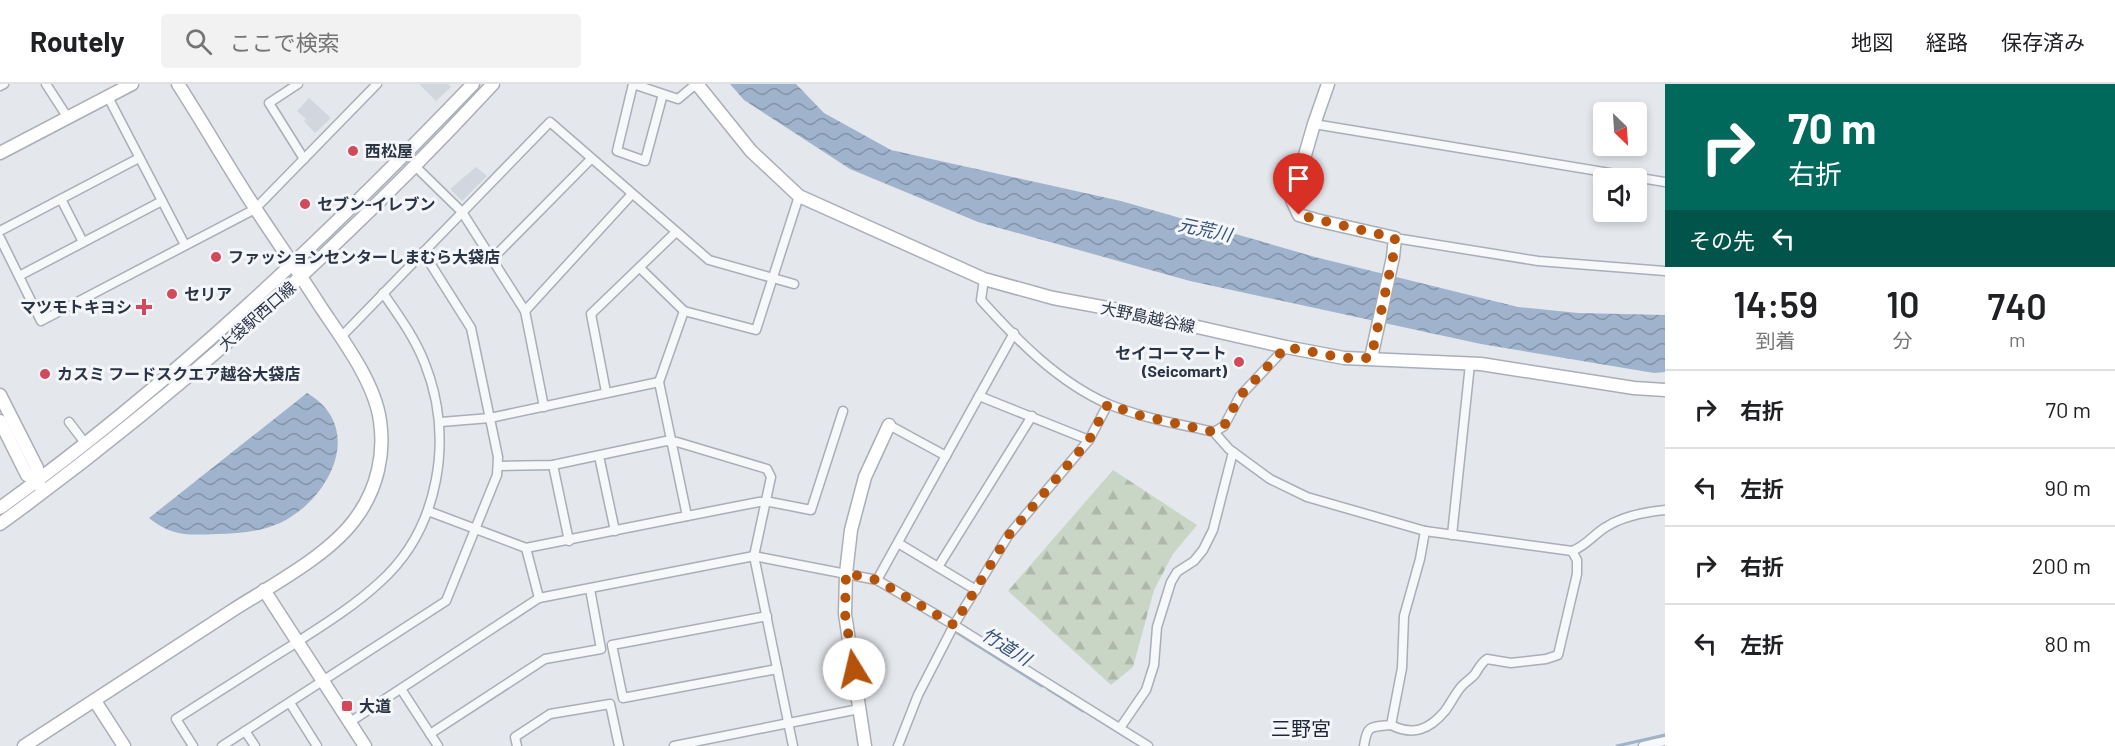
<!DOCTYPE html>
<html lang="ja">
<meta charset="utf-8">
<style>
body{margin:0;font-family:Barlow,"Noto Sans JP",sans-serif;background:#f2f2f2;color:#202124;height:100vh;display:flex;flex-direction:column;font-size:22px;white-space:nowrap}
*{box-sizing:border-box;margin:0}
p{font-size:20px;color:#757577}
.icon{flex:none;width:33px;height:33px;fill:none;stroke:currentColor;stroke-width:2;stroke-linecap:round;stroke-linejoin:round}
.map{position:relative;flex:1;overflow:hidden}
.panel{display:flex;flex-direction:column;background:#fff;width:450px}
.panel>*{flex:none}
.guide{background:#00695c;color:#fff;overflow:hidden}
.needle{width:39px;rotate:155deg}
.controls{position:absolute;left:1593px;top:18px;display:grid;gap:12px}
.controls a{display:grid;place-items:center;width:54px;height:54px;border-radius:6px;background:#fff;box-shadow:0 3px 9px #0003;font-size:30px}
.pin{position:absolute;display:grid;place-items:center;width:51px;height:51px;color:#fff;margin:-62px -26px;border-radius:50% 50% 50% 0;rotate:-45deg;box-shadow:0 0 6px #0007}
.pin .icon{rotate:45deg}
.me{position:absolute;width:66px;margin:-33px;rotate:351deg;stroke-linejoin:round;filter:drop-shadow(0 0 4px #0008)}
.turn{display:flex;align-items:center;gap:21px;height:126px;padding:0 24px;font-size:27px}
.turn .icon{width:78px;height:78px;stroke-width:2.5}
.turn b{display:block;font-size:42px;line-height:51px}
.then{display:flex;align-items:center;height:57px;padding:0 24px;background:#0003;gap:12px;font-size:22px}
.eta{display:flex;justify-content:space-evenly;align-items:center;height:102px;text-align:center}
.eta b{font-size:36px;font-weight:600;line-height:42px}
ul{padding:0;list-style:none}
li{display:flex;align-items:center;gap:18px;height:78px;padding:0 24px;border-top:2px solid #e0e0e0}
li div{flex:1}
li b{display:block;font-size:22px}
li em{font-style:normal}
header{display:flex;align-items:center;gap:36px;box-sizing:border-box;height:84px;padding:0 30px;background:#fff;border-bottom:2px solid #e0e0e0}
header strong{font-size:28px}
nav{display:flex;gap:33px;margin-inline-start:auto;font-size:21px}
.search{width:420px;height:54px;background:#f2f2f2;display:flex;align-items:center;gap:15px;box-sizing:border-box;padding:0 21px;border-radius:6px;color:#757577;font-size:22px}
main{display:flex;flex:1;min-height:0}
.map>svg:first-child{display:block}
.built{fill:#d2d6de}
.forest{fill:url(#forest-firs)}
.water{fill:url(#water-waves)}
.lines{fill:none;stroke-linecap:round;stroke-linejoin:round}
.stream{stroke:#9fb4cc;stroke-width:3}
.street-casing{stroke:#a9aeb7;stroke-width:11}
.secondary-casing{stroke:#a9aeb7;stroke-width:15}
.street{stroke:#f7f8fa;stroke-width:8}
.secondary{stroke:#fff;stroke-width:12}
.route{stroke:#b45309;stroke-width:10;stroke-dasharray:0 18}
.poi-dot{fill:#d1495b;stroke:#f4f6f9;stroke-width:2}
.labels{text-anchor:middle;stroke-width:6;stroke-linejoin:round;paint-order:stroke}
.poi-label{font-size:16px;font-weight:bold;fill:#2b3445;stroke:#f4f6f9;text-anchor:start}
.street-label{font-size:16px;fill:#2b3445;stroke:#f4f6f9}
.water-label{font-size:18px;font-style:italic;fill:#34527a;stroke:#f4f6f9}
.quarter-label{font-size:20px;fill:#1d2536;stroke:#f4f6f9}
</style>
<header>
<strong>Routely</strong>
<div class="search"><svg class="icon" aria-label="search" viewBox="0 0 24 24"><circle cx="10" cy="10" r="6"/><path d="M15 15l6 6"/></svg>ここで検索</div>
<nav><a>地図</a><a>経路</a><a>保存済み</a></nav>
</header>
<main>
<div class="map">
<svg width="1665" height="662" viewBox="0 0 1665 662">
<defs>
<pattern id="forest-firs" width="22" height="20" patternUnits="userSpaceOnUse" patternTransform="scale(1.5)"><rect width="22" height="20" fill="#c9d6c5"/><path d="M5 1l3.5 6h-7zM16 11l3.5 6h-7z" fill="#adb8ab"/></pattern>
<pattern id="water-waves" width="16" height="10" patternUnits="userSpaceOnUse" patternTransform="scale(1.5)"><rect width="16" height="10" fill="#9fb4cc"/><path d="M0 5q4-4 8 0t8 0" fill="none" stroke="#8293a7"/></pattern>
</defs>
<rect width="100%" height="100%" fill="#e4e7ec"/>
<!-- built -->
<g class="built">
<path d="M419 0H448L451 3 436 17Z"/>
<path d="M309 14 331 34 315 49 304 37 306 35 297 27Z"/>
<path d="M476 83 487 92 462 117 450 105Z"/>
</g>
<!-- forest -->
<path class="forest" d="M1113 386 1197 441 1173 470 1154 506 1133 583 1111 601 1008 507Z"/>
<!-- water -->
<g class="water">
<path d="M730 0H796L824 29 891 66 1121 117 1315 173 1518 223 1578 229 1665 231V288L1654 289 1481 260 1190 197 978 138 850 85 744 16Z"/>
<path d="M307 309C367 344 329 416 280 439 260 448 239 449 217 450 188 451 173 453 149 434Z"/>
</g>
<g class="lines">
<!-- stream -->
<g class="stream">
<path d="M956 548 1042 602"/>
<path d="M1048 605 1083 627"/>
<path d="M1091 631 1131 656"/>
<path d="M1617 662 1665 651"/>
</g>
<defs>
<g id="street">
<path d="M46 0 68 34"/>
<path d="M298 0 269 19 304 75"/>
<path d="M0 2 4 0"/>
<path d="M663 10 645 77 617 67 633 0 678 15 696 0"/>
<path d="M108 13 185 161"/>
<path d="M1314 40 1665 98"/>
<path d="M415 82 462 128 525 227 544 323"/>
<path d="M61 115 83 158"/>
<path d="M0 147 139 74"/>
<path d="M0 154 41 237 255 125 377 0"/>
<path d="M1395 154 1538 177 1665 187"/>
<path d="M493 174 591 75"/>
<path d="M640 184 684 227 756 246 799 112"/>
<path d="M19 192 162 117"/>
<path d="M984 195 981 216C1017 256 1058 298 1108 320 1142 334 1179 340 1214 348L1224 342 1240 312 1286 263"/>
<path d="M525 227 632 110"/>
<path d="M341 253 550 38 709 176 794 200"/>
<path d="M659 298 684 227"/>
<path d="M606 308 591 230 676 148"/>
<path d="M979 312 1089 356"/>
<path d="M69 338 85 359"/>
<path d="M889 341 946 372"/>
<path d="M1214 348 1229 365 1270 395 1307 413 1425 447 1572 467 1577 476V490L1558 571 1546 575 1511 579 1487 575C1481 579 1479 584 1475 590 1471 595 1465 598 1461 603 1455 610 1451 619 1445 627 1429 646 1413 652 1391 641"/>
<path d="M599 372 615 447"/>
<path d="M553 381 569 457"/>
<path d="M499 382 553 381 666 357 677 358 767 385 771 393 754 472 793 662"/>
<path d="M428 427 526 464 687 432 659 298 490 334 441 338"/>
<path d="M687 432 759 418H770L811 426 843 327"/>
<path d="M1452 451 1470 280"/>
<path d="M898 459 976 506"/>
<path d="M526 464 539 514"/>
<path d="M1572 467C1586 462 1594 450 1606 443 1623 432 1645 428 1665 426"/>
<path d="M938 483 1032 332"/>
<path d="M877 496 1014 249"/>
<path d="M767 532 612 561 623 614 777 585"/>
<path d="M401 605 438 662"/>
<path d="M290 619 317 662"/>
<path d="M350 638 539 514 754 472 877 496 954 541 1148 662"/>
<path d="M1120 644 1146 606 1154 581 1157 543 1171 498 1177 488 1194 477 1203 466 1213 446 1233 368"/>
<path d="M245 647 255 662"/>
<path d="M430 650 545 575 601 565 590 505"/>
<path d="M193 662 176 635C214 611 252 586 291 562 322 542 353 523 380 498 440 444 454 353 425 280 415 254 399 232 383 209"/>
<path d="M222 662 446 517 497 391 498 373 471 244 423 168"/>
<path d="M517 662 515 653 550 630 610 620 619 662"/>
<path d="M674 662 859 625"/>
<path d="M898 662 918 611 954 541 1008 452 1089 356 1108 320"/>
<path d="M1364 662C1367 641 1370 643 1391 641L1402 584 1404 532 1420 475 1425 447"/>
<path d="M1643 662 1665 657"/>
</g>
<g id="secondary">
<path d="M697 0 751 67 799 112 984 195 1053 214 1140 230 1286 263 1344 274 1481 280 1634 304 1665 306"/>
<path d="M1328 0 1314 40 1292 116 1299 131 1316 136 1395 154 1393 173 1371 274"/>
<path d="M0 69 132 0"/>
<path d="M0 311 37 384V397L40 402"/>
<path d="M0 337 27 391 37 397"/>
<path d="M0 424C172 300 326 153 473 0"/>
<path d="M0 440C179 310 343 162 493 0"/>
<path d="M264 506 365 662"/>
<path d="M95 617 124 662"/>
<path d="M24 662C94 617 163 571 233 526 272 501 332 470 358 431 377 404 385 370 380 337 375 299 343 256 322 225 301 192 279 160 257 127 230 86 205 42 178 0"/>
<path d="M865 662 845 530 846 489 851 446 865 393 889 341"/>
</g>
</defs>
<!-- street casing -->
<use href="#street" class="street-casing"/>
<!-- secondary casing -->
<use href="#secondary" class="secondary-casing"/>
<!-- street -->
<use href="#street" class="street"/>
<!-- secondary -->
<use href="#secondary" class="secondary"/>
</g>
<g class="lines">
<!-- route -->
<path class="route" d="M854 585 845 530 846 489 877 496 954 541 1008 452 1089 356 1108 320 1138 331 1214 348 1224 342 1240 312 1286 263 1344 274H1371L1393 173 1395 154 1299 131"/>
</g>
<!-- markers -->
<g class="poi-dot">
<circle cx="353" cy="67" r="6"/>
<circle cx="305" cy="120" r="6"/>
<circle cx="216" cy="173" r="6"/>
<circle cx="172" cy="210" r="6"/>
<path d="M141 214h6v6h6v6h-6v6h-6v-6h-6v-6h6z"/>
<circle cx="1239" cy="278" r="6"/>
<circle cx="45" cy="290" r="6"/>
<rect x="341" y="616" width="12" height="12" rx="3"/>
</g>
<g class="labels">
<!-- poi labels -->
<g class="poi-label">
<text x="365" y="73">西松屋</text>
<text x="317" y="126">セブン-イレブン</text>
<text x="228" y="179">ファッションセンターしまむら大袋店</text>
<text x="184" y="216">セリア</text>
<text x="132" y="229" text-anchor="end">マツモトキヨシ</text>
<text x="1227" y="275" text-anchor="end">セイコーマート<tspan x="1227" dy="18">(Seicomart)</tspan></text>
<text x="57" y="296">カスミ フードスクエア越谷大袋店</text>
<text x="359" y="628">大道</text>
</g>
<!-- street labels -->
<g class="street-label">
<text transform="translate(257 232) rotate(-41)" y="6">大袋駅西口線</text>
<text transform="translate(1148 233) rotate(12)" y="6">大野島越谷線</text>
</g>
<!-- water labels -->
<g class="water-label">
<text transform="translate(1205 146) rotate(12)" y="6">元荒川</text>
<text transform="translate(1006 563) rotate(32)" y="6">竹道川</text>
</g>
<!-- quarter labels -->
<g class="quarter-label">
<text x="1301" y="652">三野宮</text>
</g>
</g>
</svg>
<div class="controls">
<a><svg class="needle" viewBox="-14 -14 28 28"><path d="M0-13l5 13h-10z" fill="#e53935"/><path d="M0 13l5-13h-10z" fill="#757577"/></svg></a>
<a><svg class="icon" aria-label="sound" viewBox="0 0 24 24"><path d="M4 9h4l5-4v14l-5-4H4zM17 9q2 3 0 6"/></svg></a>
</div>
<div class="pin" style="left:1299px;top:131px;background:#d93025"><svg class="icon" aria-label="arrive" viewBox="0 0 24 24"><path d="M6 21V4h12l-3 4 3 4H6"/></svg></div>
<svg class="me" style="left:854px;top:585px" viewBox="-20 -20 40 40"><circle r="19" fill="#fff"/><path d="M0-13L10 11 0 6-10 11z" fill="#b45309"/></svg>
</div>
<section class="panel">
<div class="guide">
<div class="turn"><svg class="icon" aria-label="right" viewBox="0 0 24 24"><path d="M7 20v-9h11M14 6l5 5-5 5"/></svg><div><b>70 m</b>右折</div></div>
<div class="then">その先<svg class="icon" aria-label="left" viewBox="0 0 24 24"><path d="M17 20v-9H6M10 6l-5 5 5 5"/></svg></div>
</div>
<div class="eta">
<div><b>14:59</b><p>到着</p></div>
<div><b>10</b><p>分</p></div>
<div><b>740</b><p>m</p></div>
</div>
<ul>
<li><svg class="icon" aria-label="right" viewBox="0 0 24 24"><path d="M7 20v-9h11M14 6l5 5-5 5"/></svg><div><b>右折</b></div><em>70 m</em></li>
<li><svg class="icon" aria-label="left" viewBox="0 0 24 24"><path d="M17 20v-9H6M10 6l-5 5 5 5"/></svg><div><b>左折</b></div><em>90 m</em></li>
<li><svg class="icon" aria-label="right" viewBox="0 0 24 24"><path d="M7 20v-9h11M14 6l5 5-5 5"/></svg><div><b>右折</b></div><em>200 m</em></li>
<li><svg class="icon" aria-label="left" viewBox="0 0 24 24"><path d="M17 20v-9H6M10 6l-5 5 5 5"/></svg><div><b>左折</b></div><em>80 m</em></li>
</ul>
</section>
</main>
